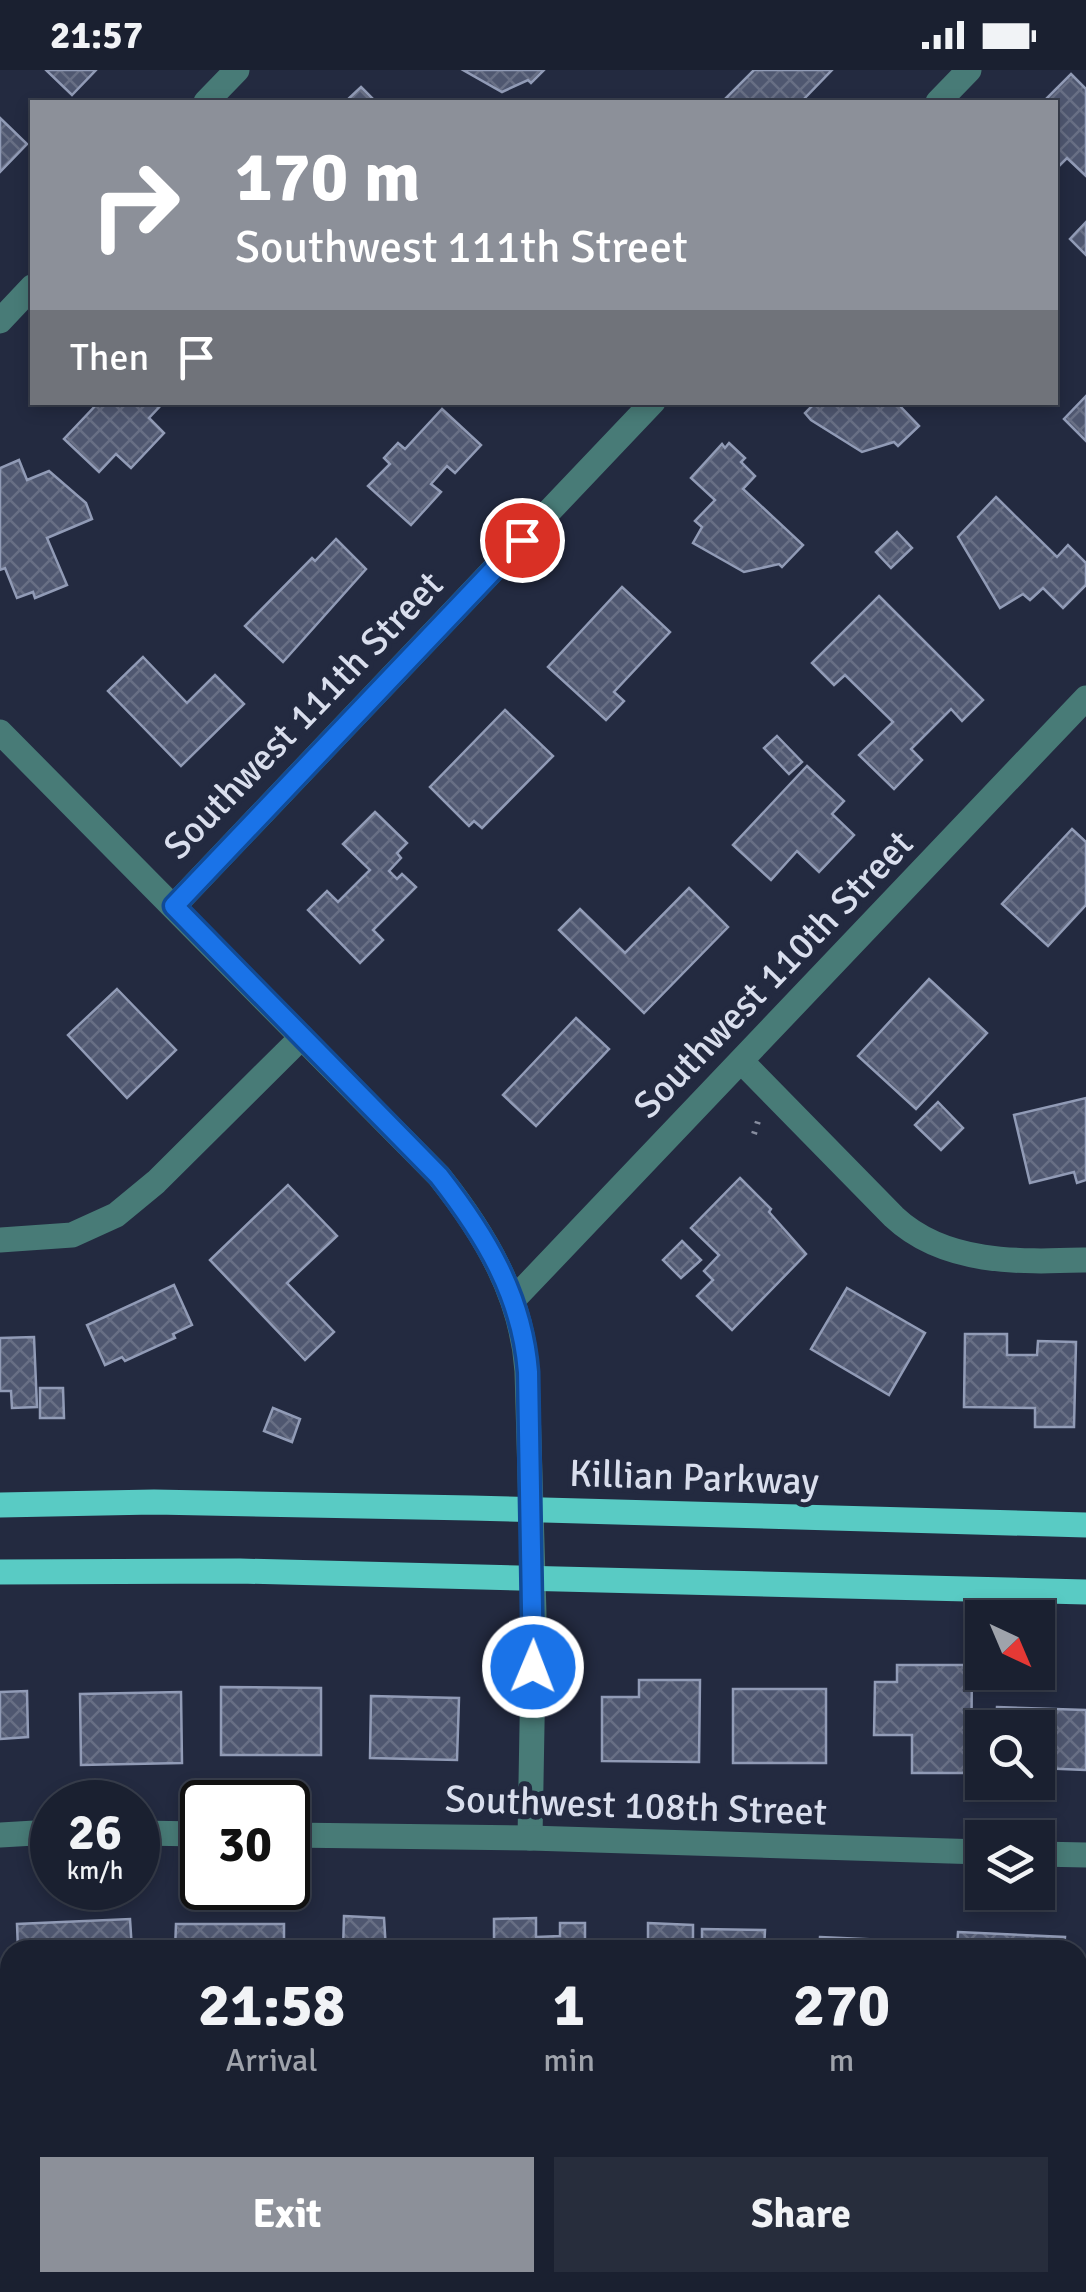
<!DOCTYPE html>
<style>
body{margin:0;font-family:Signika,sans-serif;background:#272d3c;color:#f1f3f6;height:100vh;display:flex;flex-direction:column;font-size:38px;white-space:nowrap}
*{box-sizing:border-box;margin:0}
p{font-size:32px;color:#9fa3ab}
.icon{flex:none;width:55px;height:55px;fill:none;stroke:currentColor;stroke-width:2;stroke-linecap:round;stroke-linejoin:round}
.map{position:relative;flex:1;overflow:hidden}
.panel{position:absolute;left:0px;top:1870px;width:1088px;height:352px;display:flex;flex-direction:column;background:#1a2030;border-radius:30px 30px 0 0;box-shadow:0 5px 15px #0003,0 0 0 2px #383e4c}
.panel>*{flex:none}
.guide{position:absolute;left:30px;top:30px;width:1028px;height:305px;border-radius:0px;box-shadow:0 5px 15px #0003,0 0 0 2px #383e4c;background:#8c9099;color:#fff;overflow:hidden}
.needle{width:65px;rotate:136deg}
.buttons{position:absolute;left:965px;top:1530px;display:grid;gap:20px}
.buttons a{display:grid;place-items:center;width:90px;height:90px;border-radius:0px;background:#1a2030;box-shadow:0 5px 15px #0003,0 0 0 2px #383e4c;font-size:50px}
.speed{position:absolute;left:30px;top:1710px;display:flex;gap:20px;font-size:50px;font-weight:700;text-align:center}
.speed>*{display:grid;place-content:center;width:130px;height:130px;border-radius:50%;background:#1a2030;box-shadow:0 5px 15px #0003,0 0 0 2px #383e4c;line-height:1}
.speed small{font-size:25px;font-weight:400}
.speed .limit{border:5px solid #111;border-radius:15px;background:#fff;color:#111}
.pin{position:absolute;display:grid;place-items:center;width:85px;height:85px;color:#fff;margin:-42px;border:5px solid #fff;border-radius:50%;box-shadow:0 2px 10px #0007}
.me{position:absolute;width:110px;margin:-55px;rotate:1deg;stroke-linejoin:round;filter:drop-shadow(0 0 8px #0008)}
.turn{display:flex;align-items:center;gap:35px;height:210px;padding:0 40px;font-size:45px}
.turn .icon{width:130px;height:130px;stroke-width:2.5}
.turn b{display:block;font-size:70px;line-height:85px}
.then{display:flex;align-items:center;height:95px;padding:0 40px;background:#0003;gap:20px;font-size:38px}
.eta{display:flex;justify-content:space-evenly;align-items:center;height:170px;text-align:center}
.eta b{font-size:60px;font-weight:700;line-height:70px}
.button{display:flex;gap:20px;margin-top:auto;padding:20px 40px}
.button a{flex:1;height:115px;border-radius:0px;background:#8c9099;color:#fff;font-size:40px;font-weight:700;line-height:115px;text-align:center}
.button a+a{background:#272d3c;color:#f1f3f6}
.status{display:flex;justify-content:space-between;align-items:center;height:70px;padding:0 50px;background:#1a2030;direction:ltr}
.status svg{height:28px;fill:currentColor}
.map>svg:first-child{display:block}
.grass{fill:url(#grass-tufts)}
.building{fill:url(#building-cross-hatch);stroke:#919bb6;stroke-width:2.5}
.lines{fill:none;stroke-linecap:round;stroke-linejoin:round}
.path{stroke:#878d9f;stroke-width:6;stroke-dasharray:2.5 8;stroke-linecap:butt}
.minor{stroke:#487b77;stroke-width:25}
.major{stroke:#59cbc4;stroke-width:25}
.route-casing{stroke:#114b97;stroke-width:25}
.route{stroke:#1a73e8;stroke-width:18}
.labels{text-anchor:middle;stroke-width:10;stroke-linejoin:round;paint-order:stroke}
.street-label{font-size:38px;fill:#d9deed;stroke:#232a40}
</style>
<div class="status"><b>21:57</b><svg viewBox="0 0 49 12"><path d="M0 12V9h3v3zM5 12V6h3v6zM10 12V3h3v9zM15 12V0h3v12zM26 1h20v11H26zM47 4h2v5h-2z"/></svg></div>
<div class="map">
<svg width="1086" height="2222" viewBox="0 0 1086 2222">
<defs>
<pattern id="grass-tufts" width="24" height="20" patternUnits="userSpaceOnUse" patternTransform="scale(2.5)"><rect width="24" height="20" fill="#1a512a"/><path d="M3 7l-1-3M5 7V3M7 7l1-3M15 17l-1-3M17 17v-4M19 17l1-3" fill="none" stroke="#3b6a49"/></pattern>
<pattern id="building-cross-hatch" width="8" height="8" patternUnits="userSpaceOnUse" patternTransform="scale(2.5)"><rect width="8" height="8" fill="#4f5770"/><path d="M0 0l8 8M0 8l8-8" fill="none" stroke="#686f85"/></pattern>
</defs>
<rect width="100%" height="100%" fill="#232a40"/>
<!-- grass -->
<path class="grass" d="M0 2002H10V2212H1078V2009H1086V2222H0Z"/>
<!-- building -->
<g class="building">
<path d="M46 0H96L72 25Z"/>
<path d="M463 0H544L531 13 528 10 502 22Z"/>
<path d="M754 0H832L801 32H722Z"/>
<path d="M1071 4 1086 19V106L1067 88 1055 100V32H1043Z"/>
<path d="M361 17 376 32H345Z"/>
<path d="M0 48 27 74 0 102Z"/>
<path d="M1086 152V185L1070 169Z"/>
<path d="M1086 326V371L1064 349Z"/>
<path d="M99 332H164L149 348 164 363 131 398 116 384 99 402 64 369Z"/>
<path d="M816 332H896L919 356 898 376 894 372 862 382 811 350 805 343Z"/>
<path d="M442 339 481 375 455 403 447 396 431 414 441 422 411 455 368 416 390 394 384 388 398 373 405 379Z"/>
<path d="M729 373 745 388 741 392 755 406 743 419 803 475 782 497 779 494 744 502 693 473 702 457 695 451 715 430 691 408 722 374 725 378Z"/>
<path d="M19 390 27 410 49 401 86 433 92 449 47 468 67 515 35 528 33 522 17 528 5 498 0 500V398Z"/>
<path d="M996 427 1057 487 1068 475 1086 493V515L1063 538 1043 518 1030 530 1023 524 1000 538 958 467Z"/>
<path d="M897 462 912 478 891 498 876 482Z"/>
<path d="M336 469 366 499 283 592 245 556 312 488 315 491Z"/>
<path d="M622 517 670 562 614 622 624 631 606 650 548 597Z"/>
<path d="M879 526 983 630 962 651 951 639 911 679 922 690 894 719 859 685 893 652 845 605 834 615 812 593Z"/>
<path d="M143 587 187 633 215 605 244 634 181 696 108 621Z"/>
<path d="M505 640 553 686 482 758 474 751 469 756 430 717Z"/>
<path d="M777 666 802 692 789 704 764 678Z"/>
<path d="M807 696 844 731 832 744 854 765 819 802 797 781 771 810 733 775Z"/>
<path d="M375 742 407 773 397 783 401 788 389 801 397 809 402 804 416 817 373 860 383 870 360 893 308 840 327 821 338 832 370 800 343 774Z"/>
<path d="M1072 759 1086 772V835L1048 876 1002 834Z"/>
<path d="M689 818 728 857 644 943 559 860 580 839 625 883Z"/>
<path d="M929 909 987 963 916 1039 858 986Z"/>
<path d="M117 919 176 980 127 1028 68 965Z"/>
<path d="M576 948 609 979 536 1056 503 1025Z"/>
<path d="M1086 1028V1110L1077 1113 1074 1102 1030 1113 1014 1045Z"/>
<path d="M938 1032 963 1058 941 1080 915 1055Z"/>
<path d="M740 1108 771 1139 769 1142 806 1184 732 1260 697 1226 713 1210 704 1201 719 1185 691 1158Z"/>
<path d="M288 1115 337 1166 287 1213 334 1262 305 1290 210 1190Z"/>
<path d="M682 1171 701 1190 681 1208 663 1190Z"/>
<path d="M174 1215 192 1255 173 1264 175 1268 125 1291 122 1287 105 1295 87 1255Z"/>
<path d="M847 1218 925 1263 889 1325 811 1279Z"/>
<path d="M965 1264H1007V1285H1037L1038 1271 1076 1272 1074 1357H1035V1338L964 1337Z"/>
<path d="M34 1267 37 1337 12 1338 11 1321H0V1268Z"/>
<path d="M40 1318H63L64 1348H40Z"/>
<path d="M273 1338 300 1349 292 1372 264 1361Z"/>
<path d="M897 1595H972L971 1703H912V1665H874L875 1612H897Z"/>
<path d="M639 1610H700L699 1692 602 1691V1627H639Z"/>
<path d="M221 1617 321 1618V1685H221Z"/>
<rect x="733" y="1619" width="93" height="74"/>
<path d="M27 1621 28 1667 0 1669V1622Z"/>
<path d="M181 1622 182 1693 81 1695 80 1624Z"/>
<path d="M371 1626 459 1628 457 1690 370 1688Z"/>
<path d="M997 1637 1086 1640V1700L1038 1698V1658H996Z"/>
<path d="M344 1846 384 1848 386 1880H343Z"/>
<path d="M536 1848V1867L560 1866V1853H585V1880H494V1849Z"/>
<path d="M130 1849 132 1880H18L17 1854Z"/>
<path d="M648 1853 693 1855V1874L702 1875V1859L765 1860 764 1880H623V1871H648Z"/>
<path d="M176 1854H284V1880H175Z"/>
<path d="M958 1862 1065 1867 1064 1880H957Z"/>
<path d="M820 1867 907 1871 906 1880H819Z"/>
</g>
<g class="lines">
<!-- path -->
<path class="path" d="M754 1064 759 1048"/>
<!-- minor -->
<g class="minor">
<path d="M206 32 237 0"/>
<path d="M938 32 969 0"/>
<path d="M0 251 32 217"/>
<path d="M0 662 439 1106C485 1164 522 1226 527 1301L534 1544 530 1768"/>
<path d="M174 836 653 332"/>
<path d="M742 992 894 1147C945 1195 1021 1192 1086 1190"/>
<path d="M0 1170 72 1165 116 1145 156 1112 302 967"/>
<path d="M514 1229 1086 628"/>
<path d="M138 1763 202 1764"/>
<path d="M0 1765 52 1762"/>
<path d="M288 1765 530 1768 982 1782"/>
<path d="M1038 1784 1086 1785"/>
<path d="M0 2147 10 2141"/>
<path d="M1078 2154 1086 2156"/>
</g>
<!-- major -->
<g class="major">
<path d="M0 1435 154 1432 471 1438 1086 1455"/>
<path d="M0 1502 240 1501 1086 1522"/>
</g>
</g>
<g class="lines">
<defs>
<path id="route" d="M522 470 174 836 439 1106C485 1165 522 1225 528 1302L533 1597"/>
</defs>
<!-- route casing -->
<use href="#route" class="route-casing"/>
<!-- route -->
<use href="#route" class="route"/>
</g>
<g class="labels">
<!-- street labels -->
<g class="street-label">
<text transform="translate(303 645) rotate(-46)" y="13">Southwest 111th Street</text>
<text transform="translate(773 904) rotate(-46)" y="13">Southwest 110th Street</text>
<text transform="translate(694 1407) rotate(2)" y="13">Killian Parkway</text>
<text transform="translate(636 1735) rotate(2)" y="13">Southwest 108th Street</text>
</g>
</g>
</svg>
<div class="buttons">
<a><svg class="needle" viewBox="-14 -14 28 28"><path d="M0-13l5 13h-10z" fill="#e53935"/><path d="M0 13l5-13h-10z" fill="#9fa3ab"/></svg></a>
<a><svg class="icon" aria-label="search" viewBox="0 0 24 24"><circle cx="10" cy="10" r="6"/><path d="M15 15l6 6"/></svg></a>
<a><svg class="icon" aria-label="layers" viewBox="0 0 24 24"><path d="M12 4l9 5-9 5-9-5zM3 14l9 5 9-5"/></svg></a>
</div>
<div class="speed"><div>26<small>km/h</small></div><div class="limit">30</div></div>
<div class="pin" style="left:522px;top:470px;background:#d93025"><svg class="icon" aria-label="arrive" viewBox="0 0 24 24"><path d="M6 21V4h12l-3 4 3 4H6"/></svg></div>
<svg class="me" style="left:533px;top:1597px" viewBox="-20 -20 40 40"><circle r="17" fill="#1a73e8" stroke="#fff" stroke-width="3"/><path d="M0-11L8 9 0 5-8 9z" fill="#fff"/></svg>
<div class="guide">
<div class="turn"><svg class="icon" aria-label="right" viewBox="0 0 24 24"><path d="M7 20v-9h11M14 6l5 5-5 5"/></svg><div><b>170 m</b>Southwest 111th Street</div></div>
<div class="then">Then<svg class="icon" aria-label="arrive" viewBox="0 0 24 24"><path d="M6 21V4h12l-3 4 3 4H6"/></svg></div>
</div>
<section class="panel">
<div class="eta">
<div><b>21:58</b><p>Arrival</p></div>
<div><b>1</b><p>min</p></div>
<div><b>270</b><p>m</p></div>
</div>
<div class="button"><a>Exit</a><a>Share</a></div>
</section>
</div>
